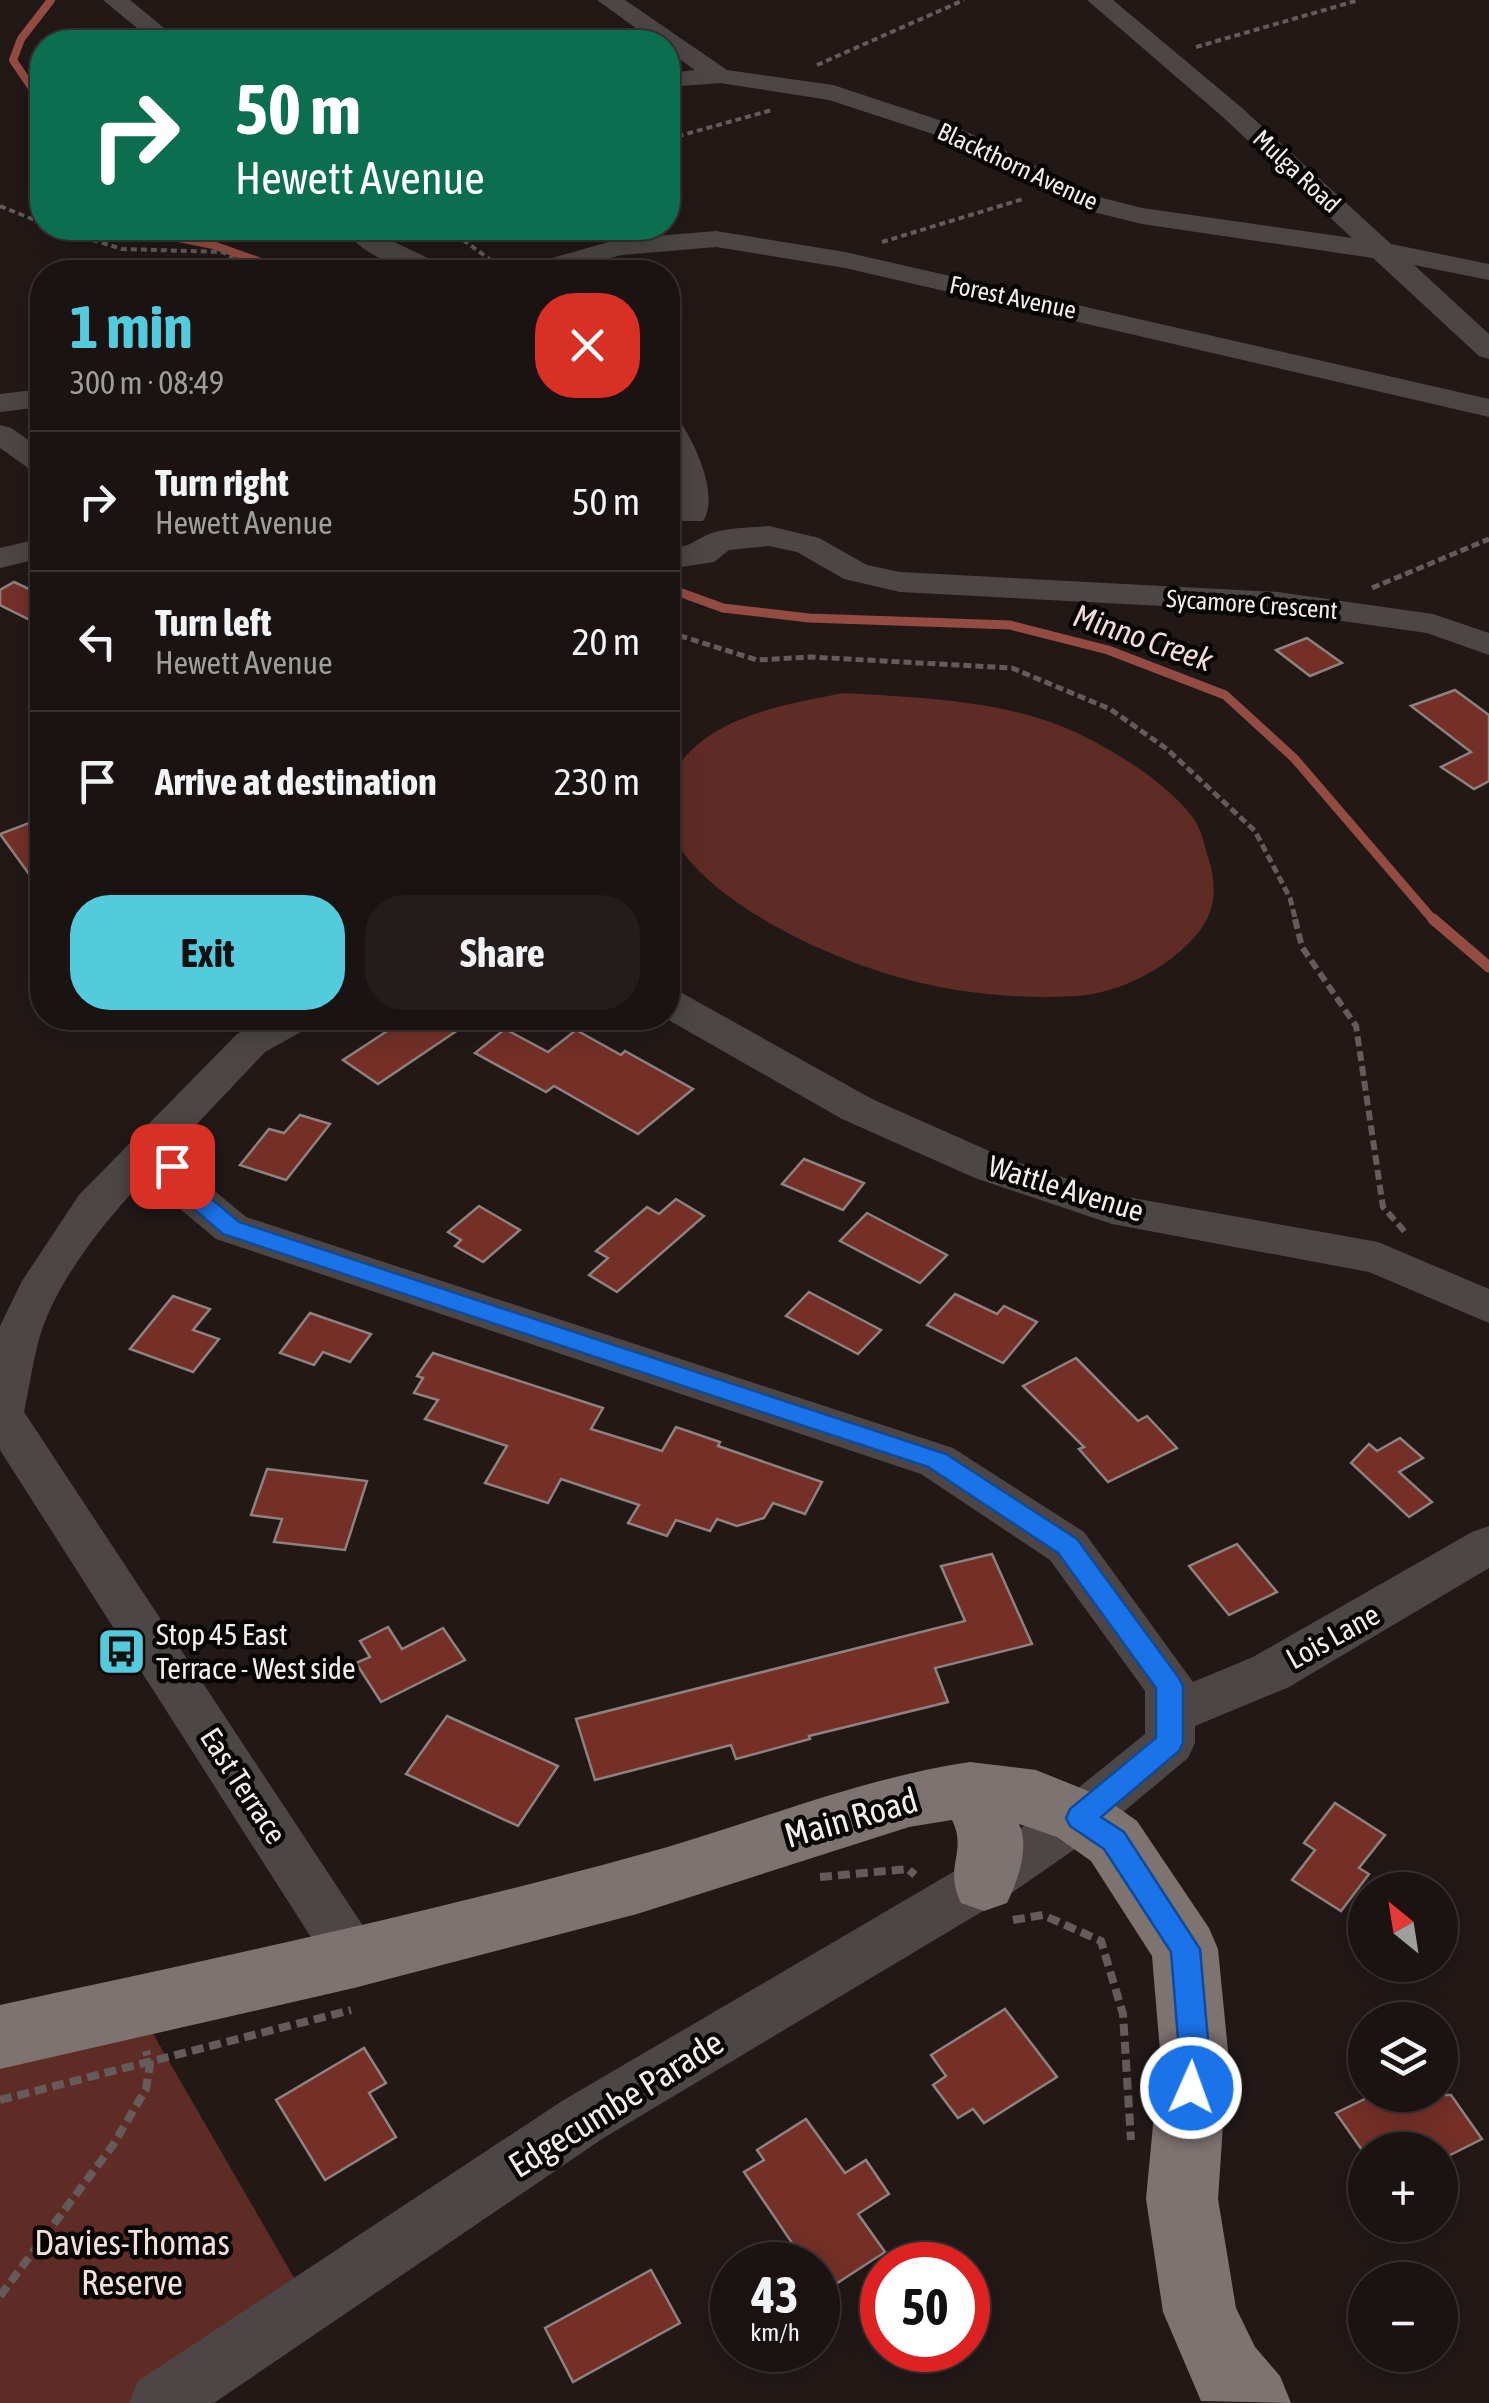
<!DOCTYPE html>
<meta charset="utf-8">
<style>
body{margin:0;font-family:"Asap Condensed",sans-serif;background:#231c1a;color:#f1f3f6;height:100vh;display:flex;flex-direction:column;font-size:38px;white-space:nowrap}
*{box-sizing:border-box;margin:0}
p{font-size:32px;color:#9f9e9f}
.icon{flex:none;width:55px;height:55px;fill:none;stroke:currentColor;stroke-width:2;stroke-linecap:round;stroke-linejoin:round}
.map{position:relative;flex:1;overflow:hidden}
.drawer{position:absolute;left:30px;top:260px;width:650px;height:770px;display:flex;flex-direction:column;background:#1a1311;border-radius:40px;box-shadow:0 5px 25px #0003,0 0 0 2px #383231}
.drawer>*{flex:none}
.banner{position:absolute;left:30px;top:30px;width:650px;height:210px;border-radius:40px;box-shadow:0 5px 25px #0003,0 0 0 2px #383231;background:#0b6e4f;color:#fff;overflow:hidden}
.needle{width:65px;rotate:330deg}
.fabs{position:absolute;left:1348px;top:1872px;display:grid;gap:20px}
.fabs a{display:grid;place-items:center;width:110px;height:110px;border-radius:50%;background:#1a1311;box-shadow:0 5px 25px #0003,0 0 0 2px #383231;font-size:50px}
.speed{position:absolute;left:710px;top:2242px;display:flex;gap:20px;font-size:50px;font-weight:700;text-align:center}
.speed>*{display:grid;place-content:center;width:130px;height:130px;border-radius:50%;background:#1a1311;box-shadow:0 5px 25px #0003,0 0 0 2px #383231;line-height:1}
.speed small{font-size:25px;font-weight:400}
.speed .limit{border:15px solid #d22;background:#fff;color:#111}
.pin{position:absolute;display:grid;place-items:center;width:85px;height:85px;color:#fff;margin:-42px;border-radius:20px;box-shadow:0 5px 15px #0006}
.me{position:absolute;width:110px;margin:-55px;rotate:2deg;stroke-linejoin:round;filter:drop-shadow(0 0 8px #0008)}
.turn{display:flex;align-items:center;gap:35px;height:210px;padding:0 40px;font-size:45px}
.turn .icon{width:130px;height:130px;stroke-width:2.5}
.turn b{display:block;font-size:70px;line-height:85px}
.round{display:grid;place-items:center;flex:none;width:105px;height:105px;border-radius:40px;background:#231c1a}
.summary{display:flex;align-items:center;justify-content:space-between;height:170px;padding:0 40px}
h1{font-size:60px;font-weight:700;line-height:75px;color:#54cadd}
.button{display:flex;gap:20px;margin-top:auto;padding:20px 40px}
.button a{flex:1;height:115px;border-radius:40px;background:#54cadd;color:#111;font-size:40px;font-weight:700;line-height:115px;text-align:center}
.button a+a{background:#231c1a;color:#f1f3f6}
ul{padding:0;list-style:none}
li{display:flex;align-items:center;gap:30px;height:140px;padding:0 40px;border-top:2px solid #383231}
li div{flex:1}
li b{display:block;font-size:38px}
li em{font-style:normal}
.map>svg:first-child{display:block}
.green{fill:#5f2c25}
.lines{fill:none;stroke-linecap:round;stroke-linejoin:round}
.stream-far2{stroke:#944c42;stroke-width:8}
.stream-far1{stroke:#944c42;stroke-width:9}
.stream{stroke:#944c42;stroke-width:11}
.building{fill:#743027;stroke:#8d8280;stroke-width:2.5}
.path-far3{stroke:#645b5a;stroke-width:4;stroke-dasharray:6 4;stroke-linecap:butt}
.path-far2{stroke:#645b5a;stroke-width:5;stroke-dasharray:8 4;stroke-linecap:butt}
.path-far1{stroke:#645b5a;stroke-width:6;stroke-dasharray:10 5;stroke-linecap:butt}
.path{stroke:#645b5a;stroke-width:8;stroke-dasharray:12 6;stroke-linecap:butt}
.minor{fill:#4c4746;fill-rule:evenodd}
.major{fill:#7d7371;fill-rule:evenodd}
.route{fill:#1a73e8;stroke:#114b97;stroke-width:2.5}
.labels{text-anchor:middle;stroke-width:9;stroke-linejoin:round;paint-order:stroke}
.far-street-label{font-size:25px;fill:#f4edec;stroke:#080505}
.street-label{font-size:30px;fill:#f4edec;stroke:#080505}
.poi-label{font-size:30px;fill:#f4edec;stroke:#080505;text-anchor:start}
.water-label{font-size:32px;font-style:italic;fill:#f3dcd8;stroke:#080505}
.near-street-label{font-size:35px;fill:#f4edec;stroke:#080505}
.near-park-label{font-size:35px;fill:#f5dfdb;stroke:#080505}
</style>
<div class="map">
<svg width="1489" height="2403" viewBox="0 0 1489 2403">
<rect width="100%" height="100%" fill="#221917"/>
<!-- green -->
<g class="green">
<path d="M211 259 213 272H97V269Z"/>
<path d="M843 693C926 698 1019 700 1093 741 1130 761 1168 785 1194 819 1201 829 1204 843 1207 854 1223 902 1210 928 1172 958 1146 978 1110 994 1076 996 990 1001 905 986 826 951 758 922 598 834 696 746 734 712 794 703 843 693Z"/>
<path d="M137 2006 308 2302 160 2403H0V2037Z"/>
</g>
<g class="lines">
<!-- stream-far2 -->
<g class="stream-far2">
<path d="M42 103 13 60 21 39 51 0"/>
<path d="M130 228 213 245 289 272"/>
</g>
<!-- stream-far1 -->
<path class="stream-far1" d="M668 588 723 608 809 618 1010 625 1108 650 1225 695 1294 758 1435 922"/>
<!-- stream -->
<path class="stream" d="M1433 919 1489 967"/>
</g>
<!-- building -->
<g class="building">
<path d="M14 582 42 595V610L28 619 0 605V590Z"/>
<path d="M1307 638 1342 663 1310 676 1276 650Z"/>
<path d="M1455 690 1489 715V781L1474 789 1441 767 1471 752 1411 706Z"/>
<path d="M42 818V892L0 834Z"/>
<path d="M407 1018H433L455 1032 378 1084 343 1060Z"/>
<path d="M505 1029 548 1052 576 1030 621 1055 625 1051 693 1089 638 1134 554 1086 546 1092 475 1053Z"/>
<path d="M300 1115 330 1124 286 1180 240 1165 269 1129 284 1133Z"/>
<path d="M804 1159 864 1183 843 1210 782 1184Z"/>
<path d="M676 1199 704 1216 617 1292 589 1275 608 1258 596 1251 647 1207 659 1214Z"/>
<path d="M479 1206 520 1230 483 1262 455 1246 461 1240 448 1232Z"/>
<path d="M867 1213 947 1255 920 1283 840 1241Z"/>
<path d="M809 1292 881 1330 858 1354 786 1316Z"/>
<path d="M955 1294 997 1314 1004 1306 1037 1322 1003 1363 927 1325Z"/>
<path d="M173 1296 210 1309 193 1330 219 1339 193 1372 130 1349Z"/>
<path d="M310 1313 371 1334 350 1362 323 1352 314 1365 280 1353Z"/>
<path d="M433 1353 603 1408 591 1429 662 1451 676 1427 720 1442 718 1446 822 1482 805 1514 773 1503 764 1518 737 1526 717 1519 710 1531 676 1520 667 1536 628 1523 639 1505 561 1479 548 1503 485 1483 507 1446 425 1419 438 1400 414 1393 423 1378 417 1376Z"/>
<path d="M1076 1358 1138 1421 1147 1416 1177 1448 1108 1482 1079 1449 1084 1447 1023 1386Z"/>
<path d="M1400 1438 1423 1458 1399 1472 1432 1502 1409 1517 1351 1463 1369 1444 1377 1451Z"/>
<path d="M267 1469 367 1481 345 1550 274 1542 282 1519 251 1515Z"/>
<path d="M1237 1544 1277 1592 1229 1615 1189 1566Z"/>
<path d="M992 1554 1032 1644 935 1668 948 1702 809 1736 810 1739 736 1759 731 1745 595 1780 576 1719 965 1621 941 1566Z"/>
<path d="M388 1627 402 1649 443 1628 465 1660 381 1702 356 1663 370 1657 360 1641Z"/>
<path d="M447 1716 558 1766 518 1826 406 1774Z"/>
<path d="M1335 1803 1385 1835 1359 1868 1369 1874 1341 1911 1292 1880 1315 1850 1304 1843Z"/>
<path d="M1005 2009 1057 2077 984 2123 973 2109 958 2118 933 2085 946 2076 931 2055Z"/>
<path d="M364 2048 386 2083 369 2093 396 2137 325 2180 276 2100Z"/>
<path d="M1373 2095H1451L1482 2139 1440 2160V2150H1362L1336 2113Z"/>
<path d="M806 2119 845 2173 866 2160 889 2194 858 2214 885 2252 825 2291 818 2281V2265H807L744 2172 764 2160 757 2150Z"/>
<path d="M651 2270 680 2323 573 2382 545 2328Z"/>
</g>
<g class="lines">
<!-- path-far3 -->
<g class="path-far3">
<path d="M1196 47 1359 0"/>
<path d="M817 65 964 0"/>
<path d="M668 139 772 110"/>
<path d="M0 206 42 223"/>
<path d="M54 228 122 249 223 252 238 262 240 272"/>
<path d="M447 228 507 272"/>
<path d="M882 242 1023 199"/>
</g>
<!-- path-far2 -->
<g class="path-far2">
<path d="M1372 588 1489 539"/>
<path d="M668 632 757 660 811 657 1012 668 1110 709 1167 749 1255 831 1290 898 1296 922"/>
</g>
<!-- path-far1 -->
<path class="path-far1" d="M1295 919 1302 947 1356 1026 1383 1207 1405 1232"/>
<!-- path -->
<g class="path">
<path d="M820 1877 908 1869 915 1875"/>
<path d="M1013 1920 1043 1915 1101 1941 1123 2014 1131 2140"/>
<path d="M0 2100 351 2010"/>
<path d="M0 2296 113 2145 146 2089 150 2064 146 2051"/>
</g>
<!-- minor -->
<g class="minor">
<path d="M103 0H130L181 42H154Z"/>
<path d="M597 0H625L727 70 833 85 951 124 1099 197 1142 208 1352 238 1224 118 1087 0H1113L1242 108 1391 244 1489 264V280L1414 265 1489 334V359L1479 356 1373 258 1142 224 1081 209 933 134 829 100 720 83 668 87V73L695 70 668 51V42H655Z"/>
<path d="M343 228H371L377 234 445 266 449 272C411 274 366 260 343 228Z"/>
<path d="M716 231 845 252 1489 399V417L845 268 716 247 621 255 562 272H520L524 266 619 239Z"/>
<path d="M42 389V407L0 412V394Z"/>
<path d="M668 417 679 420C694 441 720 496 703 521H681L676 514 668 455Z"/>
<path d="M0 425 11 428 42 449V472L31 470 0 448Z"/>
<path d="M769 526 819 538 867 565 900 572 1278 592 1433 614 1489 633V655L1427 633 1278 612 900 592 844 579 797 552 769 546 729 550 714 562 668 569V549C695 546 691 541 712 533 729 527 751 528 769 526Z"/>
<path d="M42 538V558L0 568V548Z"/>
<path d="M668 989 682 993 872 1099 1005 1158 1116 1195 1378 1242 1489 1289V1323L1369 1272 1112 1224 975 1178 842 1119 665 1018Z"/>
<path d="M266 1018H316L310 1027 265 1052 179 1143 204 1182 246 1217 953 1448 1084 1532 1193 1682 1253 1657 1472 1532 1489 1526V1568L1289 1687 1195 1726V1743L1188 1758 1098 1833 1003 1899 602 2139 214 2403H129L138 2381 562 2101 965 1865 1062 1801 1145 1734V1691L1050 1560 921 1474 216 1239 174 1204 153 1170C109 1216 54 1281 38 1343 32 1366 29 1389 24 1412L373 1941 381 1958 373 1975 354 1983 335 1975 0 1450V1326L22 1281 79 1195 237 1034Z"/>
</g>
<!-- major -->
<path class="major" d="M970 1762 1036 1770 1103 1797 1137 1821 1209 1928 1218 1949 1228 2051 1218 2199 1236 2308 1255 2347 1280 2376 1291 2403 1201 2401 1163 2312 1146 2199 1160 2051 1152 1956 1091 1861 1057 1837 1019 1824C1030 1847 1018 1880 1007 1903L984 1911 961 1903C943 1866 968 1852 952 1820L909 1827 637 1914 354 1988 0 2069V2005C212 1959 425 1914 635 1856 747 1826 855 1779 970 1762Z"/>
</g>
<!-- route -->
<path class="route" d="M172 1158 180 1161 197 1187 239 1222 946 1454 1077 1539 1179 1678 1183 1686V1743L1179 1751 1101 1817 1124 1832 1200 1949 1209 2051 1201 2098 1191 2102 1180 2098 1176 2088 1179 2051 1171 1952 1104 1849 1070 1826 1066 1818 1070 1809 1156 1738V1688L1058 1553 928 1467 223 1234 181 1198 161 1166Z"/>
<!-- icons -->
<defs>
<symbol id="bus-square" viewBox="-11 -11 22 22"><rect x="-9" y="-9" width="18" height="18" rx="4" fill="#54cadd" stroke="#080505"/><path d="M-5-6H5V4H4V6H2V4H-2V6H-4V4H-5ZM-3.5-4V0h7V-4ZM-3.5 1.2v1.5H-2V1.2ZM2 1.2v1.5H3.5V1.2Z" fill="#111"/></symbol>
</defs>
<g fill-rule="evenodd">
<use href="#bus-square" x="94" y="1624" width="55" height="55"/>
</g>
<g class="labels">
<!-- far-street labels -->
<g class="far-street-label">
<text transform="translate(1018 166) rotate(25)" y="9">Blackthorn Avenue</text>
<text transform="translate(1297 171) rotate(43)" y="9">Mulga Road</text>
<text transform="translate(1013 297) rotate(12)" y="9">Forest Avenue</text>
<text transform="translate(1252 604) rotate(4)" y="9">Sycamore Crescent</text>
</g>
<!-- street labels -->
<g class="street-label">
<text transform="translate(1066 1189) rotate(17)" y="10">Wattle Avenue</text>
<text transform="translate(1333 1637) rotate(-29)" y="10">Lois Lane</text>
<text transform="translate(243 1786) rotate(57)" y="10">East Terrace</text>
</g>
<!-- poi labels -->
<g class="poi-label">
<text x="156" y="1645">Stop 45 East<tspan x="156" dy="34">Terrace - West side</tspan></text>
</g>
<!-- water labels -->
<g class="water-label">
<text transform="translate(1143 638) rotate(19)" y="11">Minno Creek</text>
</g>
<!-- near-street labels -->
<g class="near-street-label">
<text transform="translate(851 1818) rotate(-16)" y="12">Main Road</text>
<text transform="translate(616 2104) rotate(-32)" y="12">Edgecumbe Parade</text>
</g>
<!-- near-park labels -->
<g class="near-park-label">
<text x="132" y="2255">Davies-Thomas<tspan x="132" dy="40">Reserve</tspan></text>
</g>
</g>
</svg>
<div class="fabs">
<a><svg class="needle" viewBox="-14 -14 28 28"><path d="M0-13l5 13h-10z" fill="#e53935"/><path d="M0 13l5-13h-10z" fill="#9f9e9f"/></svg></a>
<a><svg class="icon" aria-label="layers" viewBox="0 0 24 24"><path d="M12 4l9 5-9 5-9-5zM3 14l9 5 9-5"/></svg></a>
<a>+</a>
<a>−</a>
</div>
<div class="speed"><div>43<small>km/h</small></div><div class="limit">50</div></div>
<div class="pin" style="left:172px;top:1166px;background:#d93025"><svg class="icon" aria-label="arrive" viewBox="0 0 24 24"><path d="M6 21V4h12l-3 4 3 4H6"/></svg></div>
<svg class="me" style="left:1191px;top:2088px" viewBox="-20 -20 40 40"><circle r="17" fill="#1a73e8" stroke="#fff" stroke-width="3"/><path d="M0-11L8 9 0 5-8 9z" fill="#fff"/></svg>
<div class="banner">
<div class="turn"><svg class="icon" aria-label="right" viewBox="0 0 24 24"><path d="M7 20v-9h11M14 6l5 5-5 5"/></svg><div><b>50 m</b>Hewett Avenue</div></div>
</div>
<section class="drawer">
<div class="summary"><div><h1>1 min</h1><p>300 m · 08:49</p></div><a class="round" style="background:#d93025;color:#fff"><svg class="icon" aria-label="close" viewBox="0 0 24 24"><path d="M6 6l12 12M18 6L6 18"/></svg></a></div>
<ul>
<li><svg class="icon" aria-label="right" viewBox="0 0 24 24"><path d="M7 20v-9h11M14 6l5 5-5 5"/></svg><div><b>Turn right</b><p>Hewett Avenue</p></div><em>50 m</em></li>
<li><svg class="icon" aria-label="left" viewBox="0 0 24 24"><path d="M17 20v-9H6M10 6l-5 5 5 5"/></svg><div><b>Turn left</b><p>Hewett Avenue</p></div><em>20 m</em></li>
<li><svg class="icon" aria-label="arrive" viewBox="0 0 24 24"><path d="M6 21V4h12l-3 4 3 4H6"/></svg><div><b>Arrive at destination</b></div><em>230 m</em></li>
</ul>
<div class="button"><a>Exit</a><a>Share</a></div>
</section>
</div>
